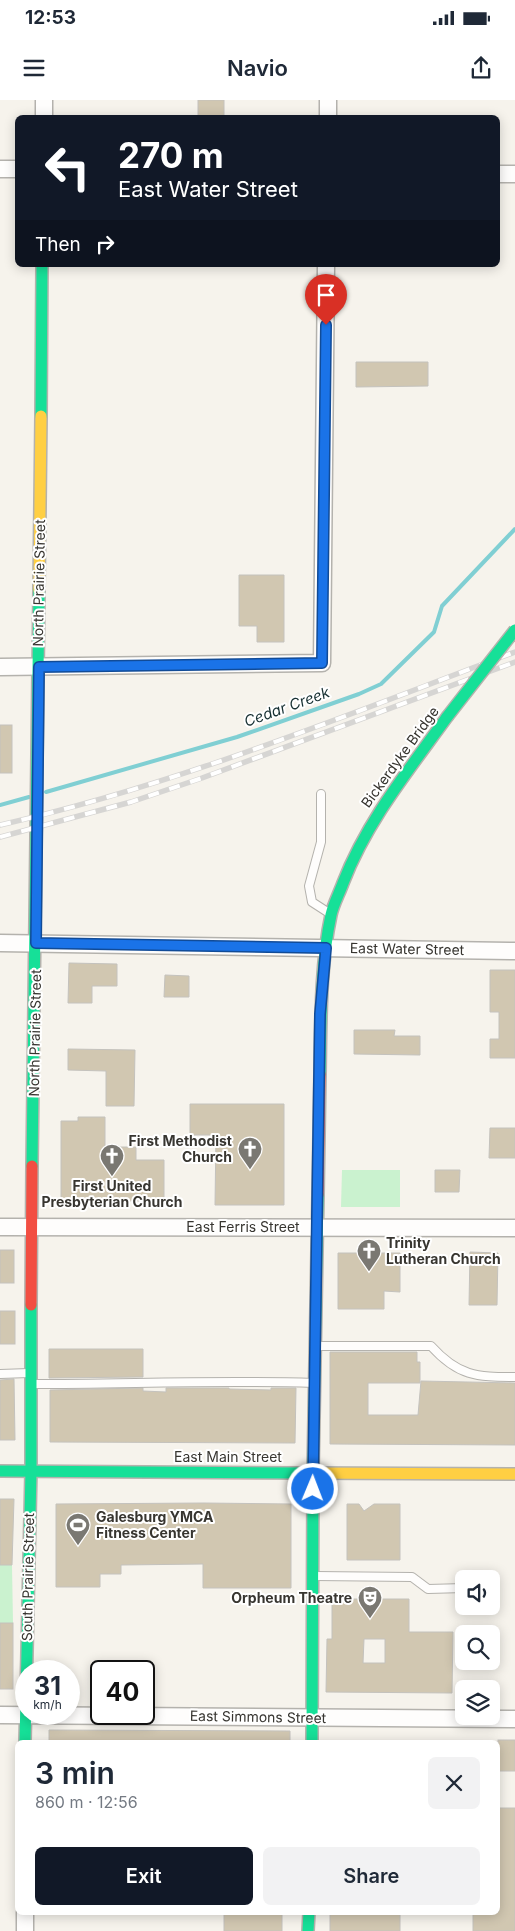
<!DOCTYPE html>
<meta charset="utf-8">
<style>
body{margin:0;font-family:Inter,sans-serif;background:#f2f2f3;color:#1f2937;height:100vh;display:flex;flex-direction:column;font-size:19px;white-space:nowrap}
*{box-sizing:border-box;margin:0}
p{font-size:16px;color:#747a83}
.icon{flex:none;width:28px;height:28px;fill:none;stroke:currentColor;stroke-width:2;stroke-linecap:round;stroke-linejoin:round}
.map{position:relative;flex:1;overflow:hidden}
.panel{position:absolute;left:15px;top:1640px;width:485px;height:175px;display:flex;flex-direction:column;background:#fff;border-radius:8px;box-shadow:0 2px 12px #0003}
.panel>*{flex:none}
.hud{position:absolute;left:15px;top:15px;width:485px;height:152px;border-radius:8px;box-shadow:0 2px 12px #0003;background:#111827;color:#fff;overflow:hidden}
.fabs{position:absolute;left:455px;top:1470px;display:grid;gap:10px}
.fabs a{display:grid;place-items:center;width:45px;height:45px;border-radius:8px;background:#fff;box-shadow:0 2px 12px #0003;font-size:25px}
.speed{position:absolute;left:15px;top:1560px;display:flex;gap:10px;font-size:25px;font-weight:700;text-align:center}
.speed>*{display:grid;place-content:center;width:65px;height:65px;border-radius:50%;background:#fff;box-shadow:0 2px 12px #0003;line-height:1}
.speed small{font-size:12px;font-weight:400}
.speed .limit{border:2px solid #111;border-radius:8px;background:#fff;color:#111}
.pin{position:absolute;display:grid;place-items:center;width:42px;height:42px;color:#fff;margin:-51px -21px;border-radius:50% 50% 50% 0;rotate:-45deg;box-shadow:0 0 5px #0007}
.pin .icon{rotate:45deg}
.me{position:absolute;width:55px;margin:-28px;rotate:1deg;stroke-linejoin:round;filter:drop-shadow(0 0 4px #0008)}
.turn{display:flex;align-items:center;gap:18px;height:105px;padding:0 20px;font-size:22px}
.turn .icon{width:65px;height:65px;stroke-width:2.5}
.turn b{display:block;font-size:35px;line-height:42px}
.then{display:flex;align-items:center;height:48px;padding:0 20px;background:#0003;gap:10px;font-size:19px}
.round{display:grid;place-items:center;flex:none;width:52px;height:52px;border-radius:8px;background:#f2f2f3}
.summary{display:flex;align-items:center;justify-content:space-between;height:85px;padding:0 20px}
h1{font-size:30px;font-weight:600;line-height:38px}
.action{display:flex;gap:10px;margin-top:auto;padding:10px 20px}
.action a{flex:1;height:58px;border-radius:8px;background:#111827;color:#fff;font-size:20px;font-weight:600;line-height:58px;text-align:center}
.action a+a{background:#f2f2f3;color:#1f2937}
.status{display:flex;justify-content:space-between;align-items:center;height:35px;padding:0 25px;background:#fff;direction:ltr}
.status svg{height:14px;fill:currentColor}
header{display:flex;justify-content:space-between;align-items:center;height:65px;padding:0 20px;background:#fff;font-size:22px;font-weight:600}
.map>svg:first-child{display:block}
.green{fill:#caf2cf}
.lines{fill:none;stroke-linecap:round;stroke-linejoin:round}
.stream{stroke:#80cfd3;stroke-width:4}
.building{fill:#d1c7b1;stroke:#c4c2bd;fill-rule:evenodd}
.lane-casing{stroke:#b4b2ad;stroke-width:10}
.street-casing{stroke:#b4b2ad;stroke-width:19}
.fast-casing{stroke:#b4b2ad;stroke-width:14}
.slow-casing{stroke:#b4b2ad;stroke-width:14}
.jam-casing{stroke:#b4b2ad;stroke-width:14}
.lane{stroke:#fefdfc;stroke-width:8}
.street{stroke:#fefdfc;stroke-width:16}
.fast{stroke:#16e098;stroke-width:11}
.slow{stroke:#ffcf43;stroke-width:11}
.jam{stroke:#f24e42;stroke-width:11}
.rail-casing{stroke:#d6d5d3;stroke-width:5.5}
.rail{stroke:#fff;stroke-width:4;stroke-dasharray:11;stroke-linecap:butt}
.fast-bridge-casing{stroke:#b4b2ad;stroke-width:14;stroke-linecap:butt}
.fast-bridge{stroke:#16e098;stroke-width:11}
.route-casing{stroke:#114b97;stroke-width:12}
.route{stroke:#1a73e8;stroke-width:9}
.labels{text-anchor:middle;stroke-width:4;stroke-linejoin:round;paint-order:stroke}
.street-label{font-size:14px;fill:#373530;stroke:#fff}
.poi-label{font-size:14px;font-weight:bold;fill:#373530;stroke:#fff;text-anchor:end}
.water-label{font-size:15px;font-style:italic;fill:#183133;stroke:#fff}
</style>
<div class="status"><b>12:53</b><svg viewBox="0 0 49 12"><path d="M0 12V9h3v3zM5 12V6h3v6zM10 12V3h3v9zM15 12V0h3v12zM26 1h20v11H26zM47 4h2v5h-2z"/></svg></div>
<header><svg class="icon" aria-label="menu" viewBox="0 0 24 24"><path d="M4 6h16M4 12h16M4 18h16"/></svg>Navio<svg class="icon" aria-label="share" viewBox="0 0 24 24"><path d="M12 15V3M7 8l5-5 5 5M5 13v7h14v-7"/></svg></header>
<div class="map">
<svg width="515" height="1831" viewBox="0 0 515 1831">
<rect width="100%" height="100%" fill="#f6f3ec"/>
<!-- green -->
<g class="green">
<path d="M342 1070H400V1107H341Z"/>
<path d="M0 1465H12L13 1523H0Z"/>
</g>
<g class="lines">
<!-- stream -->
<g class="stream">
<path d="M46 692 237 637 359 594 381 584 434 532 442 506 515 429"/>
<path d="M0 705 29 697"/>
</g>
</g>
<!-- building -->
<g class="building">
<rect x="198" y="0" width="26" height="18"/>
<path d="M356 262H428V286L356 287Z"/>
<path d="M239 475H284V542H257V526H239Z"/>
<rect x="0" y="625" width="12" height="48"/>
<path d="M69 863 117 864V886H92V903H68Z"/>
<path d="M490 870H515V958H490V939H499V912H490Z"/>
<path d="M165 875 189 876V897H164Z"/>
<path d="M354 930H395L394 936H420V955L354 954Z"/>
<path d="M68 949 135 950 134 1006H106V971L68 970Z"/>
<path d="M190 1004H284V1105H215L216 1035H190Z"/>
<path d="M78 1017H105V1047H136V1060H164V1101H61V1021H78Z"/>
<path d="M490 1028H515V1058H489Z"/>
<path d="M435 1070H460L459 1092H435Z"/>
<rect x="0" y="1150" width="14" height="33"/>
<path d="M470 1152 498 1153 497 1205H469Z"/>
<path d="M338 1153H400V1192L384 1191V1209H338Z"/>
<rect x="0" y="1211" width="15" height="33"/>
<path d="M49 1249H143V1277L49 1278Z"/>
<path d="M330 1252H417V1262H420V1283H368V1315H418L421 1281 515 1283V1345L330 1344Z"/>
<path d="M14 1279 15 1340H0V1280Z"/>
<path d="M143 1288V1291L166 1292V1288H229V1289L271 1290V1288H296L295 1343 50 1342V1290Z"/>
<path d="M0 1399H14L12 1465H0Z"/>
<path d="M204 1403 291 1404V1488H203V1464L121 1465V1474H100V1487H56V1404Z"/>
<path d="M347 1404H359L364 1411 374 1404H400V1460H347Z"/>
<path d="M332 1499H409V1532H453L452 1593 326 1592 327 1539H332ZM364 1539H385V1563H363Z"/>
<rect x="0" y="1523" width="13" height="66"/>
<path d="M49 1630 290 1631V1642H49Z"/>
<rect x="498" y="1640" width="17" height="31"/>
<path d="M498 1708H515V1831H473V1812H498Z"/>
<rect x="224" y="1812" width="58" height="19"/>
<rect x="330" y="1812" width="70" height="19"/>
</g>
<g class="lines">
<defs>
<g id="lane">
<path d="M321 694V742L309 786 312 802 329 813"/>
<path d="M317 1246H431C458 1276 476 1277 515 1277"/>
<path d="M0 1274 29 1273"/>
<path d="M33 1284C127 1284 220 1280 314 1283"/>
<path d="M315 1476 412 1477 428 1489 464 1488"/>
</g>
<g id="street">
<path d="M44 18V0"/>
<path d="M328 18V0"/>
<path d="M0 69H18"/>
<path d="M498 74H515"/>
<path d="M0 567 322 563 326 165"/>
<path d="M0 843 515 851"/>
<path d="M0 1127 515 1128"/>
<path d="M0 1615 515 1619"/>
<path d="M25 1831V1812"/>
</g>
<g id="fast">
<path d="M41 316 42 165"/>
<path d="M320 974C321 922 320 867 331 815 333 805 339 794 343 783 367 721 408 671 447 617"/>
<path d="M32 1066 39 490"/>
<path d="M0 1371 307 1373"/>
<path d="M25 1642 31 1371V1205"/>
<path d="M312 1642 313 1372 318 1095"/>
<path d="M308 1831 309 1812"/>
</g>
<g id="slow">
<path d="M39 490 41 316"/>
<path d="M307 1373 515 1374"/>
</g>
<g id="jam">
<path d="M318 1095 320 974"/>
<path d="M31 1205 32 1066"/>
</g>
</defs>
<!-- lane casing -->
<use href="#lane" class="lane-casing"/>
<!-- street casing -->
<use href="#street" class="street-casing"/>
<!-- fast casing -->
<use href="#fast" class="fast-casing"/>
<!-- slow casing -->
<use href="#slow" class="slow-casing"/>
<!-- jam casing -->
<use href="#jam" class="jam-casing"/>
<!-- lane -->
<use href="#lane" class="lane"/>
<!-- street -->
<use href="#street" class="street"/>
<!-- fast -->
<use href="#fast" class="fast"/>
<!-- slow -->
<use href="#slow" class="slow"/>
<!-- jam -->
<use href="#jam" class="jam"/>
<defs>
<g id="rail">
<path d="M0 725C177 685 346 615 515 552"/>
<path d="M0 737 131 702 202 678 515 562"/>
</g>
</defs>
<!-- rail casing -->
<use href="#rail" class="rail-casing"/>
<!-- rail -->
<use href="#rail" class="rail"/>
<defs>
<path id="fast-bridge" d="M447 617 515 530"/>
</defs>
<!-- fast-bridge casing -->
<use href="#fast-bridge" class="fast-bridge-casing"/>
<!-- fast-bridge -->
<use href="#fast-bridge" class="fast-bridge"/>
</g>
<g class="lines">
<defs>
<path id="route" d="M313 1389 320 914 326 848 36 843 39 567 322 563 326 225"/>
</defs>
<!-- route casing -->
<use href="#route" class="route-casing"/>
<!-- route -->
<use href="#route" class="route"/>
</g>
<!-- icons -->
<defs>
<symbol id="church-pin" viewBox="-11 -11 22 30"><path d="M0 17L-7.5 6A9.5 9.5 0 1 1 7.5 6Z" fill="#7a7872" stroke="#fff"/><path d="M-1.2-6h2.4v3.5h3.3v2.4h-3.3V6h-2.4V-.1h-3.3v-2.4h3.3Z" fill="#fff"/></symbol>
<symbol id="stadium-pin" viewBox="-11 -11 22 30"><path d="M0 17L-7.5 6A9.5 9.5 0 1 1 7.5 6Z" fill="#7a7872" stroke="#fff"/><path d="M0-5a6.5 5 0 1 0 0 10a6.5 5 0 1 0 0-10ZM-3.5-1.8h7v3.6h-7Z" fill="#fff"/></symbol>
<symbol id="theatre-pin" viewBox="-11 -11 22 30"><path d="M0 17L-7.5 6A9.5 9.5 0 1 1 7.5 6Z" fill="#7a7872" stroke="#fff"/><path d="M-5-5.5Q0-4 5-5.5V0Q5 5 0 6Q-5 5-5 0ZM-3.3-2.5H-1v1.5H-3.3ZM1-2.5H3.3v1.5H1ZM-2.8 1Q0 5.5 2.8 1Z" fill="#fff"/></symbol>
</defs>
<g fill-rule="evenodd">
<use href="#church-pin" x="236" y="1035" width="28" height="38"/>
<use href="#church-pin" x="98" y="1042" width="28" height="38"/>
<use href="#church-pin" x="355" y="1137" width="28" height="38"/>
<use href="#stadium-pin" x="64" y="1411" width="28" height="38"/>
<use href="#theatre-pin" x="356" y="1484" width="28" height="38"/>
</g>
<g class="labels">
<!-- street labels -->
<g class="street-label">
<text transform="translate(39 483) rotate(-89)" y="5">North Prairie Street</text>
<text transform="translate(400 657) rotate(-54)" y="5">Bickerdyke Bridge</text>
<text transform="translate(407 849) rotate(1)" y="5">East Water Street</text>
<text transform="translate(35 933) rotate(-89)" y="5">North Prairie Street</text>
<text x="243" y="1132">East Ferris Street</text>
<text x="228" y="1362">East Main Street</text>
<text transform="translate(28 1477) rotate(-89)" y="5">South Prairie Street</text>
<text transform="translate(258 1617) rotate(1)" y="5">East Simmons Street</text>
</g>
<!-- poi labels -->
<g class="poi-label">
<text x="232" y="1046">First Methodist<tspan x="232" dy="16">Church</tspan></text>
<text x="112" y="1091" text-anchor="middle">First United<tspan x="112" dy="16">Presbyterian Church</tspan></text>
<text x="386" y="1148" text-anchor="start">Trinity<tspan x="386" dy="16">Lutheran Church</tspan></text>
<text x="96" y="1422" text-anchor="start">Galesburg YMCA<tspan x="96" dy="16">Fitness Center</tspan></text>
<text x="352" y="1503">Orpheum Theatre</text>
</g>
<!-- water labels -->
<g class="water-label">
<text transform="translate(287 607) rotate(-20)" y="5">Cedar Creek</text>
</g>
</g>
</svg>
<div class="fabs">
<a><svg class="icon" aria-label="sound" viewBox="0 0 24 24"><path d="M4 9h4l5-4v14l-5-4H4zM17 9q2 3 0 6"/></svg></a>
<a><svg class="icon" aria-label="search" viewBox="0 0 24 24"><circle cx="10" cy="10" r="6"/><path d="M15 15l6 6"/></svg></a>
<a><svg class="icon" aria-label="layers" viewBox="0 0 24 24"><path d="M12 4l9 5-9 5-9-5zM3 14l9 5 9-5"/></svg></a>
</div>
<div class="speed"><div>31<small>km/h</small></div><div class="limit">40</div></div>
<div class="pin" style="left:326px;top:225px;background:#d93025"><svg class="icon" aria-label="arrive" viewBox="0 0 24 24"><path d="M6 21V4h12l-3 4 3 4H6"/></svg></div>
<svg class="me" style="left:313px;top:1389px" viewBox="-20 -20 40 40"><circle r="17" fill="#1a73e8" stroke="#fff" stroke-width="3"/><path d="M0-11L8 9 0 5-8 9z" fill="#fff"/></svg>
<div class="hud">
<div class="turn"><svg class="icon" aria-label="left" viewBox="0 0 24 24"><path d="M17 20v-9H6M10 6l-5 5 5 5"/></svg><div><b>270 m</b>East Water Street</div></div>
<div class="then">Then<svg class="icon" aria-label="right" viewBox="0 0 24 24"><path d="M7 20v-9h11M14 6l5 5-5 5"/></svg></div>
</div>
<section class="panel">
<div class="summary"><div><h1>3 min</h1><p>860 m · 12:56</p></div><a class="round"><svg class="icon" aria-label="close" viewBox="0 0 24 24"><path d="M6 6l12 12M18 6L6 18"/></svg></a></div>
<div class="action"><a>Exit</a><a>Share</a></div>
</section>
</div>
